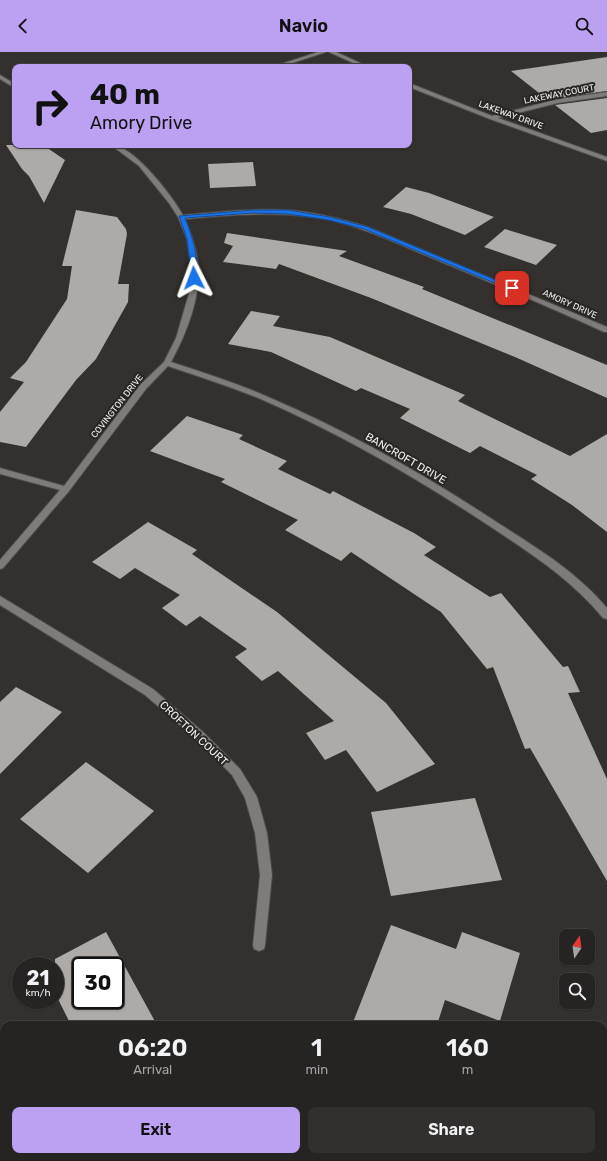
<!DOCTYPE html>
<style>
body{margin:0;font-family:Rubik,sans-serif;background:#32302f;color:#f1f3f6;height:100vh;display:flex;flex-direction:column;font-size:15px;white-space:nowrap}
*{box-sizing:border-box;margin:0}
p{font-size:13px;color:#a4a4a5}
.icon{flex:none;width:22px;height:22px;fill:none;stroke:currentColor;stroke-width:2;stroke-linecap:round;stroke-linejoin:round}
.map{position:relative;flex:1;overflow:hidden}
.drawer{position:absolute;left:0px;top:969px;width:607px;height:140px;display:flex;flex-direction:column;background:#262422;border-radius:12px 12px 0 0;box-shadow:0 1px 3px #0004,0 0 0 1px #424140}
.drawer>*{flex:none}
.top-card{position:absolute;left:12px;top:12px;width:400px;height:84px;border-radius:8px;box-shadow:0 1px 3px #0004,0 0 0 1px #424140;background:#bca0f2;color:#111;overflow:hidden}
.needle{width:26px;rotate:13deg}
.fabs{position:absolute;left:559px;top:877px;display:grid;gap:8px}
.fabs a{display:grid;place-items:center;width:36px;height:36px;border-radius:8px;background:#262422;box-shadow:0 1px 3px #0004,0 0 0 1px #424140;font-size:20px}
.speed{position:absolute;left:12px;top:905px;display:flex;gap:8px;font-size:20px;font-weight:700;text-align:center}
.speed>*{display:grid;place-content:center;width:52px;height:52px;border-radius:50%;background:#262422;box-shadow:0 1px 3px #0004,0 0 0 1px #424140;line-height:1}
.speed small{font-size:10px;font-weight:400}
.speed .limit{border:2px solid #111;border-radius:6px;background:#fff;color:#111}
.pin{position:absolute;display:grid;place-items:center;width:34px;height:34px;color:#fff;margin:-17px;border-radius:8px;box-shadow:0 2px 6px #0006}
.me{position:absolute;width:44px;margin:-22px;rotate:357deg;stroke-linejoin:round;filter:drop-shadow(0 0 3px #0008)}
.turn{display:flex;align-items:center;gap:14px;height:84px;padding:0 12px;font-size:18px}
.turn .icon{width:52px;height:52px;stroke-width:2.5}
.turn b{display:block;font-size:28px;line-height:34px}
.eta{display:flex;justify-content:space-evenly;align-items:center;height:68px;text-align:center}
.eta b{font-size:24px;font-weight:600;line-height:28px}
.button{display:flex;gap:8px;margin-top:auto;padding:8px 12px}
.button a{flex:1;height:46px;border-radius:8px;background:#bca0f2;color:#111;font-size:16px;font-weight:600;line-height:46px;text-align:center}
.button a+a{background:#32302f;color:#f1f3f6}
header{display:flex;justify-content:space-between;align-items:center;height:52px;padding:0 12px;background:#bca0f2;color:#111;font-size:18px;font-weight:600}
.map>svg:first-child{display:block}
.building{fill:#aeaaa7;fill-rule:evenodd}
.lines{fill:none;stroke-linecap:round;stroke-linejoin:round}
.minor-casing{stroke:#4e4b48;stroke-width:2}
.highway-casing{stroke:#4e4b48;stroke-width:2}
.minor{fill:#7e7c7b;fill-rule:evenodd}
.highway{fill:#e9e6e2;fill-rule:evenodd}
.route{fill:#1a73e8;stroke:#114b97}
.labels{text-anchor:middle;stroke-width:4;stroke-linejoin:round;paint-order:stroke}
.far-street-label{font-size:9px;fill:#f1efed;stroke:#292623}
.street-label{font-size:11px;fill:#f1efed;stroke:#292623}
</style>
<header><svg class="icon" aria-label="back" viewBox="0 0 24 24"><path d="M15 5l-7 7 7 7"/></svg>Navio<svg class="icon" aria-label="search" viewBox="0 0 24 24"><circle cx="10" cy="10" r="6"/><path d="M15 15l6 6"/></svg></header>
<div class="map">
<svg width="607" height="1109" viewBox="0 0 607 1109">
<rect width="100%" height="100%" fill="#33302d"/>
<!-- building -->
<g class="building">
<path d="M607 5V39L548 48 511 19Z"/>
<path d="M607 46V78L591 81 555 53Z"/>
<path d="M6 93H43L65 108 44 151 29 124 22 117Z"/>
<path d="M253 110 256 134 210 136 208 112Z"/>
<path d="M406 135 429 141 494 165 465 183 411 162 383 155Z"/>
<path d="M76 158 117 165 126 177 127 182 118 232H129L128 250 96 307 76 328 26 395 0 390V360L24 330 10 326 26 310 67 247 72 214H62Z"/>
<path d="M505 177 557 193 536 213 484 195Z"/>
<path d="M227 181 347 199 339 204 424 235 422 237 607 313V346L515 305 371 246 279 212 276 217 223 210 233 194 224 191Z"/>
<path d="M251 259 280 264 273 274 330 285 465 343 458 349 570 404 607 382V480L572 453 531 427 537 423 480 394 470 401 400 366 410 357 361 336 356 339 271 300 228 292Z"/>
<path d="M187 364 243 383 239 387 287 409 278 417 330 442 333 439 414 481 436 495 424 503 490 545 501 541 563 615 568 614 580 640 568 641 607 727V829L530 696 525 697 493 615 487 617 441 560 351 500 341 509 285 478 298 468 221 430 225 427 150 399Z"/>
<path d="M148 470 197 498 192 502 277 560 386 651 435 712 377 740 346 698 325 708 306 681 334 669 278 619 262 629 235 605 247 597 200 564 186 574 162 556 180 543 135 516 120 527 92 510Z"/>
<path d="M16 635 62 660 0 722V650Z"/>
<path d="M86 710 154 759 88 821 20 767Z"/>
<path d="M475 746 502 828 391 844 371 760Z"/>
<path d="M391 873 456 897 462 880 520 901 500 969 445 948 437 973H352Z"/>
<path d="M106 880 157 973H71L55 941V907ZM81 914H115V948H81Z"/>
</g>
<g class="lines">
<defs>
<g id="minor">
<path d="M318 0H326L280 15H272Z"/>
<path d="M329 0H336L369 15H362Z"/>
<path d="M0 23 15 32V36L0 27Z"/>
<path d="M409 31 492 64 558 47 607 40V44L558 51 498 66 607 105V109L490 67 409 35Z"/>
<path d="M111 93C134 93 172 144 183 163 218 160 253 156 287 158 315 160 342 167 368 175L607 275V280H604C547 254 490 230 432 206 398 192 365 176 330 168 282 158 233 163 185 167 191 182 197 197 198 214 201 245 186 283 171 310 204 321 237 331 268 345 348 379 425 423 498 471 537 496 577 520 607 556V567L603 566C571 527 530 501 488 473 417 426 341 382 263 348 232 335 200 325 168 314L146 337 69 439 3 516 0 517V508L60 438 0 422V416L64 434 140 333 164 310 176 286 190 238 191 214 187 187 178 165 169 151 139 114Z"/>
<path d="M0 544 153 637 204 681 240 717 257 745 267 781 272 823 265 893 264 897 259 899 254 897 253 893 260 823 255 781 245 746 232 723 196 687 145 643 0 553Z"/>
</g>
<path id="highway" d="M607 1099V1109H596L598 1105H603V1101Z"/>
</defs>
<!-- minor casing -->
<use href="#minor" class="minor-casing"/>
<!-- highway casing -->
<use href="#highway" class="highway-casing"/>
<!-- minor -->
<use href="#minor" class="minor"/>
<!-- highway -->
<use href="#highway" class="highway"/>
</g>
<!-- route -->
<path class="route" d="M253 158H288L330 165 368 175 515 236 509 237 364 177 329 168 288 162 253 161 185 166C193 186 198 205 198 226L192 228 187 187 179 164Z"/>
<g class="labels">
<!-- far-street labels -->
<g class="far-street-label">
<text transform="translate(559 42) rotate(-11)" y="3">LAKEWAY COURT</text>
<text transform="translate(511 63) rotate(20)" y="3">LAKEWAY DRIVE</text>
<text transform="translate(570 252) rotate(24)" y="3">AMORY DRIVE</text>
<text transform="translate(117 354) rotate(-52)" y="3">COVINGTON DRIVE</text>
</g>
<!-- street labels -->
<g class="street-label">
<text transform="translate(406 406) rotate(30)" y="4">BANCROFT DRIVE</text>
<text transform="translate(194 681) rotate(43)" y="4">CROFTON COURT</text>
</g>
</g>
</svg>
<div class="fabs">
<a><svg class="needle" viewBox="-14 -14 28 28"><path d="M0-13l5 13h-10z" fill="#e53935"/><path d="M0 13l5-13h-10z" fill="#a4a4a5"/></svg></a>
<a><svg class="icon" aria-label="search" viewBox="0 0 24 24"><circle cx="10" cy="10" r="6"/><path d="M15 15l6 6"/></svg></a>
</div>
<div class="speed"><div>21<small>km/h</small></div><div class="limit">30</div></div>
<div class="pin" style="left:512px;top:236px;background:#d93025"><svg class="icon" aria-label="arrive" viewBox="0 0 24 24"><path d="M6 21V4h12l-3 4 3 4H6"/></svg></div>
<svg class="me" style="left:194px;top:226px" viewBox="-20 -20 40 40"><path d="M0-17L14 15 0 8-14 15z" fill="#1a73e8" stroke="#fff" stroke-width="4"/></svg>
<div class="top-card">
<div class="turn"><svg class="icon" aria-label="right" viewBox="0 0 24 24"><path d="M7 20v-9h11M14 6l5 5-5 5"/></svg><div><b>40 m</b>Amory Drive</div></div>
</div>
<section class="drawer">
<div class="eta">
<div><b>06:20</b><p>Arrival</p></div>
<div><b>1</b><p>min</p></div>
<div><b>160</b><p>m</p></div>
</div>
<div class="button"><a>Exit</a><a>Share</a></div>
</section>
</div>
